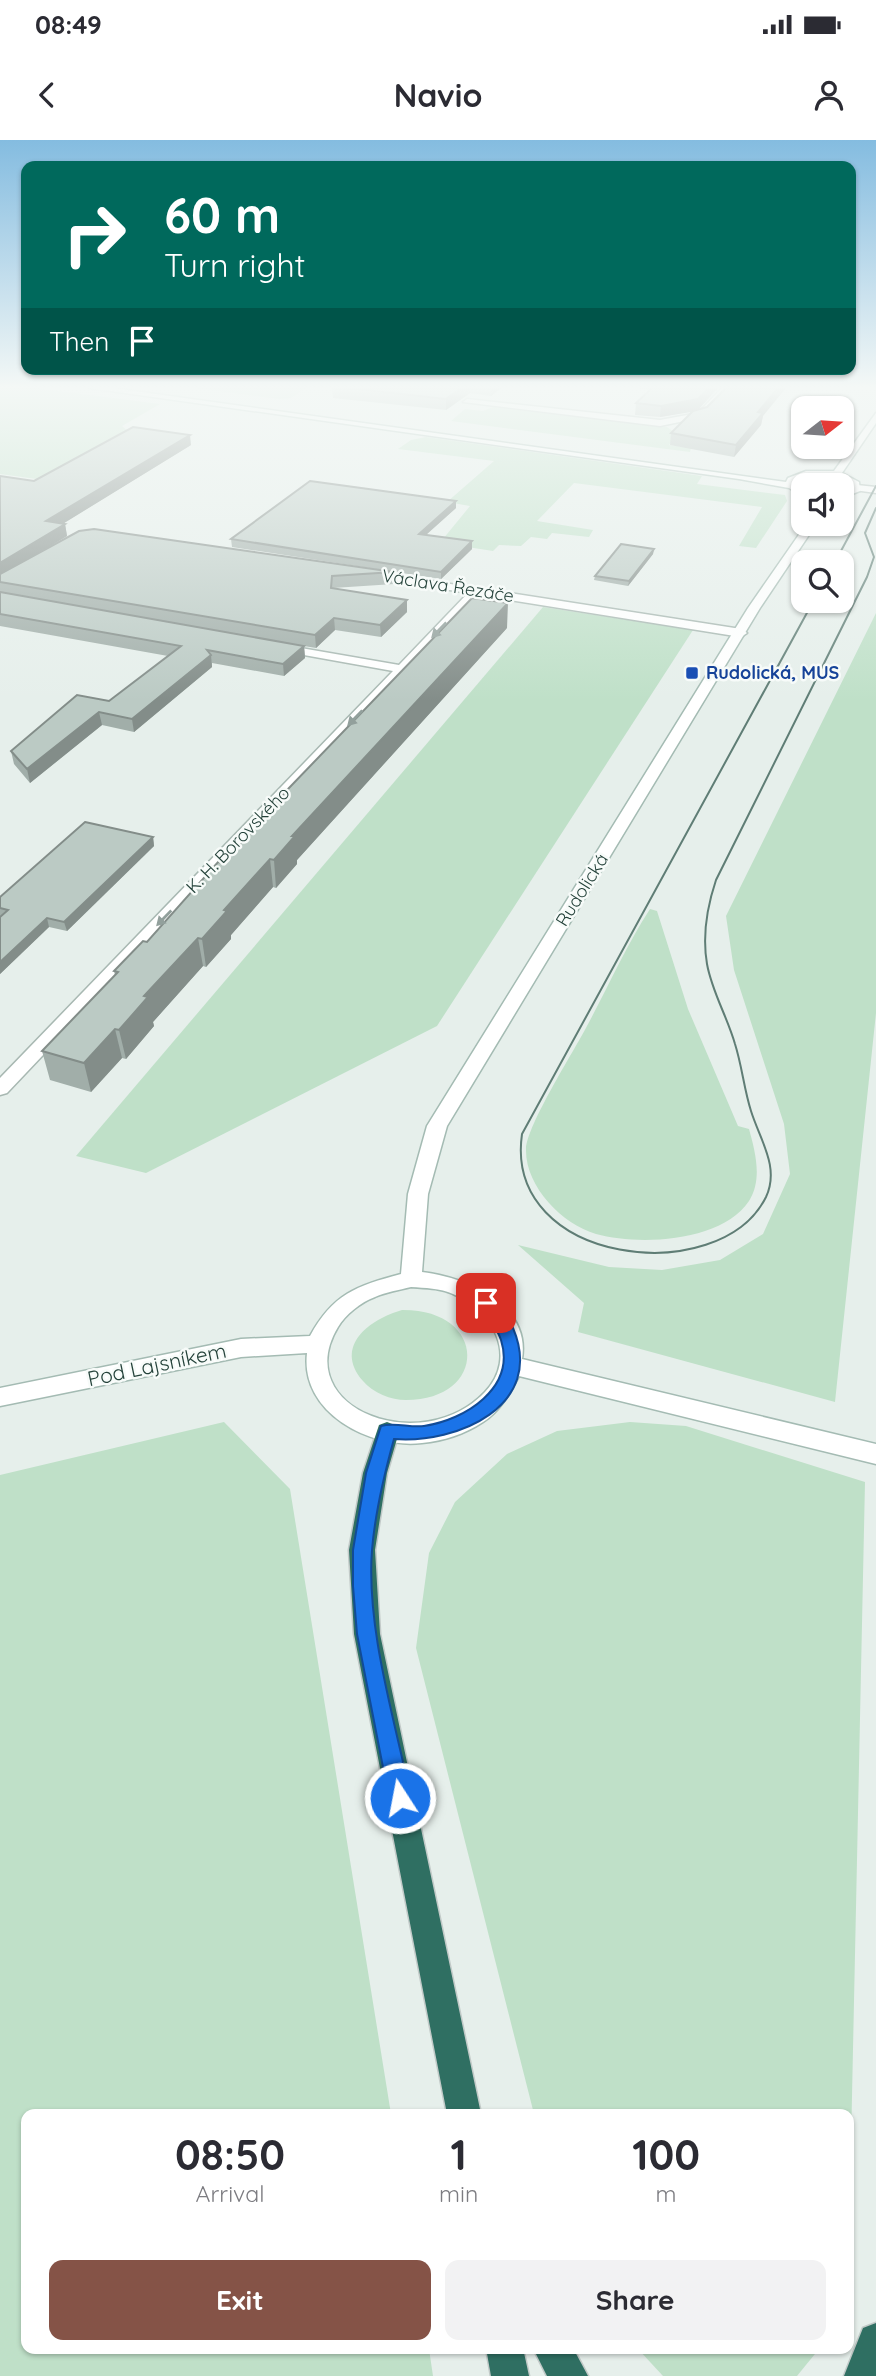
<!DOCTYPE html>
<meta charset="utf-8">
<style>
body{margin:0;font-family:Quicksand,sans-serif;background:#f2f2f3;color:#2b2b33;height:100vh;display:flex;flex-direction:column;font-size:26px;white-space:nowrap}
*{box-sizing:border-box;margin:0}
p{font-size:23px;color:#7c7c81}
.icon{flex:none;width:38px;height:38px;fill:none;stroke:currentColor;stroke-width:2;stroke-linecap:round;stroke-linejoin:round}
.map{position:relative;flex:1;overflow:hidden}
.sheet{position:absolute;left:21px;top:1969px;width:833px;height:245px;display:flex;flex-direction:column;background:#fff;border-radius:14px;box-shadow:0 2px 5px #0004}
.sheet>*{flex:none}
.guide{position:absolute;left:21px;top:21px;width:835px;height:214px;border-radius:14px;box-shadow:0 2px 5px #0004;background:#00695c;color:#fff;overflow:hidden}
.needle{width:46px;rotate:73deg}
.tools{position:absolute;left:791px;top:256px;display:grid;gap:14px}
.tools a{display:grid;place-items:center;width:63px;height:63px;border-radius:14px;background:#fff;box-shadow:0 2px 5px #0004;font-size:35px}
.pin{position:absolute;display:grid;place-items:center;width:60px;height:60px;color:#fff;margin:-30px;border-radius:14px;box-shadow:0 4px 10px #0006}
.me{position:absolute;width:77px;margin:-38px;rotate:349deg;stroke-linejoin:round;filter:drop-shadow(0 0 5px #0008)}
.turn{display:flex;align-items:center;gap:24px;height:147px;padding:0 28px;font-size:32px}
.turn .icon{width:91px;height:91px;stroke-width:2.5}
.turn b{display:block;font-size:49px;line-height:60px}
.then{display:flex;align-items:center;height:66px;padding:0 28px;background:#0003;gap:14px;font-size:26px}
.eta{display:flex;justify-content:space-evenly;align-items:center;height:119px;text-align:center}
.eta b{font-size:42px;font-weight:800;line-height:49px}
.primary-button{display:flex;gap:14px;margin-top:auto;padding:14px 28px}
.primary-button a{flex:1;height:80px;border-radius:14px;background:#855347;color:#fff;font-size:28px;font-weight:800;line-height:80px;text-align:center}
.primary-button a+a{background:#f2f2f3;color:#2b2b33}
.status{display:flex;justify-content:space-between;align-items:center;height:49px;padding:0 35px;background:#fff;direction:ltr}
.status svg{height:19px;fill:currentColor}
header{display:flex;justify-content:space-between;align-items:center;height:91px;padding:0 28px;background:#fff;font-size:32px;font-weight:800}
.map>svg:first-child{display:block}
.green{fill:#bfe0c8}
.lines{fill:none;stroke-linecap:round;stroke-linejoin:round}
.street-casing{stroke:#a8b8b2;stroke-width:3}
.secondary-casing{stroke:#a4bbb3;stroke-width:3}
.highway-casing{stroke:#c2cac8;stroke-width:3}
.street{fill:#fff;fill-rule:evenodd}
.secondary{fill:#fff;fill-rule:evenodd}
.highway{fill:#2f6f62;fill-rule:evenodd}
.tram{stroke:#5f7d75;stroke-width:2}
.wall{fill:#a1aea9}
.shaded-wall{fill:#838d89}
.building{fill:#bbcac4;stroke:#838d89;stroke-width:2}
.oneway{fill:#92a09c}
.route{fill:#1a73e8;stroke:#114b97;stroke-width:2}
.transit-dot{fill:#1a4fb4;stroke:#f7fbf9;stroke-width:2.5}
.labels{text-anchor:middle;stroke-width:5;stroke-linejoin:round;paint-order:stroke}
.far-street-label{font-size:18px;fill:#24423a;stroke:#f7fbf9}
.far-transit-label{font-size:18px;font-weight:bold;fill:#164399;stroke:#f7fbf9;text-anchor:start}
.street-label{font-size:21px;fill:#24423a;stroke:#f7fbf9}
</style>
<div class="status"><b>08:49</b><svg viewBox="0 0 49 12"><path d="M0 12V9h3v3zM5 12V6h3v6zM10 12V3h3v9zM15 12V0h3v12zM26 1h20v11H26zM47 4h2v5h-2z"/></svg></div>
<header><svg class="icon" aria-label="back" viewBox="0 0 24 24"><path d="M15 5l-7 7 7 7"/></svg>Navio<svg class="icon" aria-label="person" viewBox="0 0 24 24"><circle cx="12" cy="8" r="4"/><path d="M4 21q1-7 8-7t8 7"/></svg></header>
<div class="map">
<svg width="876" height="2236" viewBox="0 0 876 2236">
<rect width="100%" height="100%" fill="#e6efeb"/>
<!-- green -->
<g class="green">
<path d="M0 248H35L160 264 122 286 130 293 44 340 0 334Z"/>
<path d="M195 248H306L291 258 279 259Z"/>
<path d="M493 267 667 287 677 294 669 305 691 308 690 312 451 281 465 269 483 271Z"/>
<path d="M426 297 702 336 697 344 785 355 787 361 756 408 739 406 762 367 574 343 537 381 593 390 589 397 552 393 547 399 531 397 521 406 499 405 493 411 448 404 443 399 470 366 447 362 494 321 398 309 411 300Z"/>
<path d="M543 467 693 490 437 886 146 1033 76 1016Z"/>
<path d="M876 473V873L835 1262 578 1192 584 1163 518 1105 609 1127 662 1130 720 1120 763 1094 790 1034 784 984 734 830 726 776Z"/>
<path d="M650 769 657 771 688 869 738 986 749 989C755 1011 763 1039 749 1061 722 1102 639 1106 596 1094 562 1084 525 1046 526 1009 527 985 574 911 587 886 608 847 626 806 650 769Z"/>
<path d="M402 1170C488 1169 489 1260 406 1260 391 1260 373 1253 363 1241 333 1206 370 1179 402 1170Z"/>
<path d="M224 1282 290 1349 391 1974H26V2208L429 2209 433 2236H0V1335Z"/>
<path d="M630 1282 686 1286 865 1342 849 2098V1974H534L416 1508 429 1413 455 1362 507 1314 557 1291Z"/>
<path d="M638 2209H819L797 2236H663Z"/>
</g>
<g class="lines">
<defs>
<g id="street">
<path d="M722 248H731L704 277 660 286 463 262 467 259 660 280 698 273Z"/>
<path d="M857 345 876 347V353L854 350Z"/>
<path d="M367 431 741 489 747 493 741 497 479 455 7 953 0 955V938L393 531 276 510 272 509V503L399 525 468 453 363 436V432Z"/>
</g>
<g id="secondary">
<path d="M89 248H113L786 342 788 338 806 331H834L876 273V283L842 333 859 342 860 351 842 358V352L850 349 851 345C835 334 813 333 796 341L803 350 799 354 789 348 739 339Z"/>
<path d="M807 383H817L760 468 447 986 428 1054 422 1132C465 1137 531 1164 522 1219L876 1304V1324L519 1236C510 1253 500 1271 483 1282 465 1294 443 1301 422 1303 370 1309 300 1273 307 1213L241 1217 0 1266V1248L241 1199 310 1196C333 1154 356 1146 401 1134L408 1054 427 986 748 468ZM411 1147C425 1148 440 1148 453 1154 492 1170 519 1216 485 1252 421 1319 289 1268 338 1187 345 1175 361 1162 375 1157 386 1152 399 1150 411 1147Z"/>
</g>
<g id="highway">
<path d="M387 1282 395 1285 399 1292 387 1333 375 1410 380 1494 481 1974H447L354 1494 349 1410 363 1333 379 1285Z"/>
<path d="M876 2183V2236H844L863 2188Z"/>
<path d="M486 2208H523L529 2236H491Z"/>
<path d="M533 2208H573L588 2236H547Z"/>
</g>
</defs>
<!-- street casing -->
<use href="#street" class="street-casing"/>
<!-- secondary casing -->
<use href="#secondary" class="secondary-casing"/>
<!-- highway casing -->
<use href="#highway" class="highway-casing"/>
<!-- street -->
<use href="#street" class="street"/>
<!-- secondary -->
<use href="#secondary" class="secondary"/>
<!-- highway -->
<use href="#highway" class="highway"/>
<!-- tram -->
<g class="tram">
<path d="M835 422 876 346"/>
<path d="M814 460 522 994C503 1125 720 1150 766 1057 780 1027 760 1000 751 971 744 949 742 926 735 904 727 876 712 852 707 824 702 795 707 767 716 740L867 437 874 417 865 393 876 368"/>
</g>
</g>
<!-- wall -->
<g class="wall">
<path d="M332 248H501L491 256 470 253 446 270 333 258Z"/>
<path d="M638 248H718L698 270 763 276 761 285 734 317 670 305 671 293 693 271 660 277 635 275 636 263 651 250Z"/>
<path d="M191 305 62 384H65L67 396 29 419 394 432V444L333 448 407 460V472L381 497 335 490 316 508 304 506 305 518 284 536 212 523V527L134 592 102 585 30 643 14 624 11 611 109 561 168 516 0 486V336L34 341Z"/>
<path d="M456 368 426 395 472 409 441 439 232 407 231 399Z"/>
<path d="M654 409 653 414 628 446 594 440 595 436Z"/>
<path d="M507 488 297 720V724L276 748 273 747 231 795V799L206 827 203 826 153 882 154 886 126 919 122 918 91 952 50 940 42 911 115 835 114 831 147 802 263 680 262 676Z"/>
<path d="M153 697 154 706 67 791 49 787 0 834V757Z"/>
</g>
<!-- shaded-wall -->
<g class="shaded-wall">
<path d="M461 248H470V253L446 270V259Z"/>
<path d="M492 248H501L491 256Z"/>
<path d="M709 248H718L697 271 660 277 661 266Z"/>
<path d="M778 248H786L763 276 761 285 734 317 736 305 758 272Z"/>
<path d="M190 295 191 305 48 393 46 381Z"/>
<path d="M456 361V368L419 401V394Z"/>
<path d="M65 384 67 396 0 436V423Z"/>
<path d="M472 401V409L441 439V432Z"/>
<path d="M654 409 653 414 628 446 629 441Z"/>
<path d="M407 460V472L381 497 380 485Z"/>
<path d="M508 463 507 488 297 720V724L276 748 274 720 292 696Z"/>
<path d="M334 478 335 490 316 508 315 495Z"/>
<path d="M304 506 305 518 284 536 283 524Z"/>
<path d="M211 515 212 527 134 592 132 579Z"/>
<path d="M99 572 102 585 30 643 27 629Z"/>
<path d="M153 697 154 706 67 791 64 782Z"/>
<path d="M270 719 273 747 231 795V799L206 827 202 799 224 770Z"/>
<path d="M47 778 49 787 0 834V822Z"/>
<path d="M198 798 203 826 153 882 154 886 126 919 119 890 144 856Z"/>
<path d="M115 889 122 918 91 952 84 923Z"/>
</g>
<!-- building -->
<g class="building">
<path d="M348 248H461L446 259Z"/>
<path d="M652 248H709L698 259 661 266 636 263Z"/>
<path d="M726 248H778L758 272 763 273 736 305 671 293 693 271 707 267Z"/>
<path d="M133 287 190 295 46 381 65 384 0 423V336L34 341Z"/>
<path d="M310 341 456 361 419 394 472 401 441 432 231 399Z"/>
<path d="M94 389 394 432 332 436 331 448 407 460 380 485 334 478 315 495 0 442V434L79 391Z"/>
<path d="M621 404 654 409 629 441 595 436Z"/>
<path d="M0 452 304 506 283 524 207 510 211 515 132 579 99 572 27 629 11 611 77 555 109 561 181 506 0 474Z"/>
<path d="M472 458 508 463 292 696H295L274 720 270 719 224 770 227 771 202 799 198 798 144 856 148 857 119 890 115 889 84 923 42 911 118 832 114 831 143 801 147 802 218 722 222 723 266 677 262 676Z"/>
<path d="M85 682 153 697 64 782 47 778 0 822V777L8 770 0 768V757Z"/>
</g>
<!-- one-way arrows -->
<defs><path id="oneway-solid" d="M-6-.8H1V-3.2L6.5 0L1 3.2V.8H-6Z" transform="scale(1.75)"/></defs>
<g class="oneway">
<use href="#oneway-solid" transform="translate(439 490) rotate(134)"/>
<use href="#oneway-solid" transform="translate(355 578) rotate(134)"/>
<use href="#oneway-solid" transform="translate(164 778) rotate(134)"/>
</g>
<!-- sky -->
<linearGradient id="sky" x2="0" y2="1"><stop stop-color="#84bce0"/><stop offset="0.44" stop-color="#f4f8f6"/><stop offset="1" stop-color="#f4f8f6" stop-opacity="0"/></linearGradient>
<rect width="876" height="561" fill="url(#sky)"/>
<!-- route -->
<path class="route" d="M486 1157C498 1161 508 1176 513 1188 546 1266 457 1304 394 1299 384 1335 375 1373 372 1410 366 1489 395 1580 411 1658L408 1666 400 1669 393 1666 389 1658 357 1494 353 1446V1410L366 1333 381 1286C395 1282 410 1288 424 1286 465 1280 516 1248 501 1200 496 1184 485 1177 477 1163Z"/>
<!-- markers -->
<rect class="transit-dot" x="685" y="526" width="14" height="14" rx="3.5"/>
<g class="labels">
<!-- far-street labels -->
<g class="far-street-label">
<text transform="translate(448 446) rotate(9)" y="6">Václava Řezáče</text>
<text transform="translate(238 700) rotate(-46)" y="6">K. H. Borovského</text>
<text transform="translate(582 750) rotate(-58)" y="6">Rudolická</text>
</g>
<!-- far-transit labels -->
<g class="far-transit-label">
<text x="706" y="539">Rudolická, MUS</text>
</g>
<!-- street labels -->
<g class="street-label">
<text transform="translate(157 1225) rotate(-12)" y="7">Pod Lajsníkem</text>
</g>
</g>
</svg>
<div class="tools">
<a><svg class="needle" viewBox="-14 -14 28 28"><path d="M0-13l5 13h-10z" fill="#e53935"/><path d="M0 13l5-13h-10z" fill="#7c7c81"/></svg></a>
<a><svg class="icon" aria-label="sound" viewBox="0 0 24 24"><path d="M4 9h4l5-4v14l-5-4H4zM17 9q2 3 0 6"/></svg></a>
<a><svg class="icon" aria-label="search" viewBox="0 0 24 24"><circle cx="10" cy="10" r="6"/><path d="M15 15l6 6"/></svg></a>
</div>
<div class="pin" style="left:486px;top:1163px;background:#d93025"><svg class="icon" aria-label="arrive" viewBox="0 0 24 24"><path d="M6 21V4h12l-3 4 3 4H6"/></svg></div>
<svg class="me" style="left:400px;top:1658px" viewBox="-20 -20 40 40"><circle r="17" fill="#1a73e8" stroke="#fff" stroke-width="3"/><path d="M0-11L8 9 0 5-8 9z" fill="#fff"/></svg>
<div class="guide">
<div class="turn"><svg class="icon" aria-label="right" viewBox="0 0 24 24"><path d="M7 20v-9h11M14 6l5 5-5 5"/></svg><div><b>60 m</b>Turn right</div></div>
<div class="then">Then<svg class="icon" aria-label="arrive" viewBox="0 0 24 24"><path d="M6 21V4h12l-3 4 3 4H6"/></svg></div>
</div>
<section class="sheet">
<div class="eta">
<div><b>08:50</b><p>Arrival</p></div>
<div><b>1</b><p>min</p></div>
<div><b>100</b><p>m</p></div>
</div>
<div class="primary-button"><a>Exit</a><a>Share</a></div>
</section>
</div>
